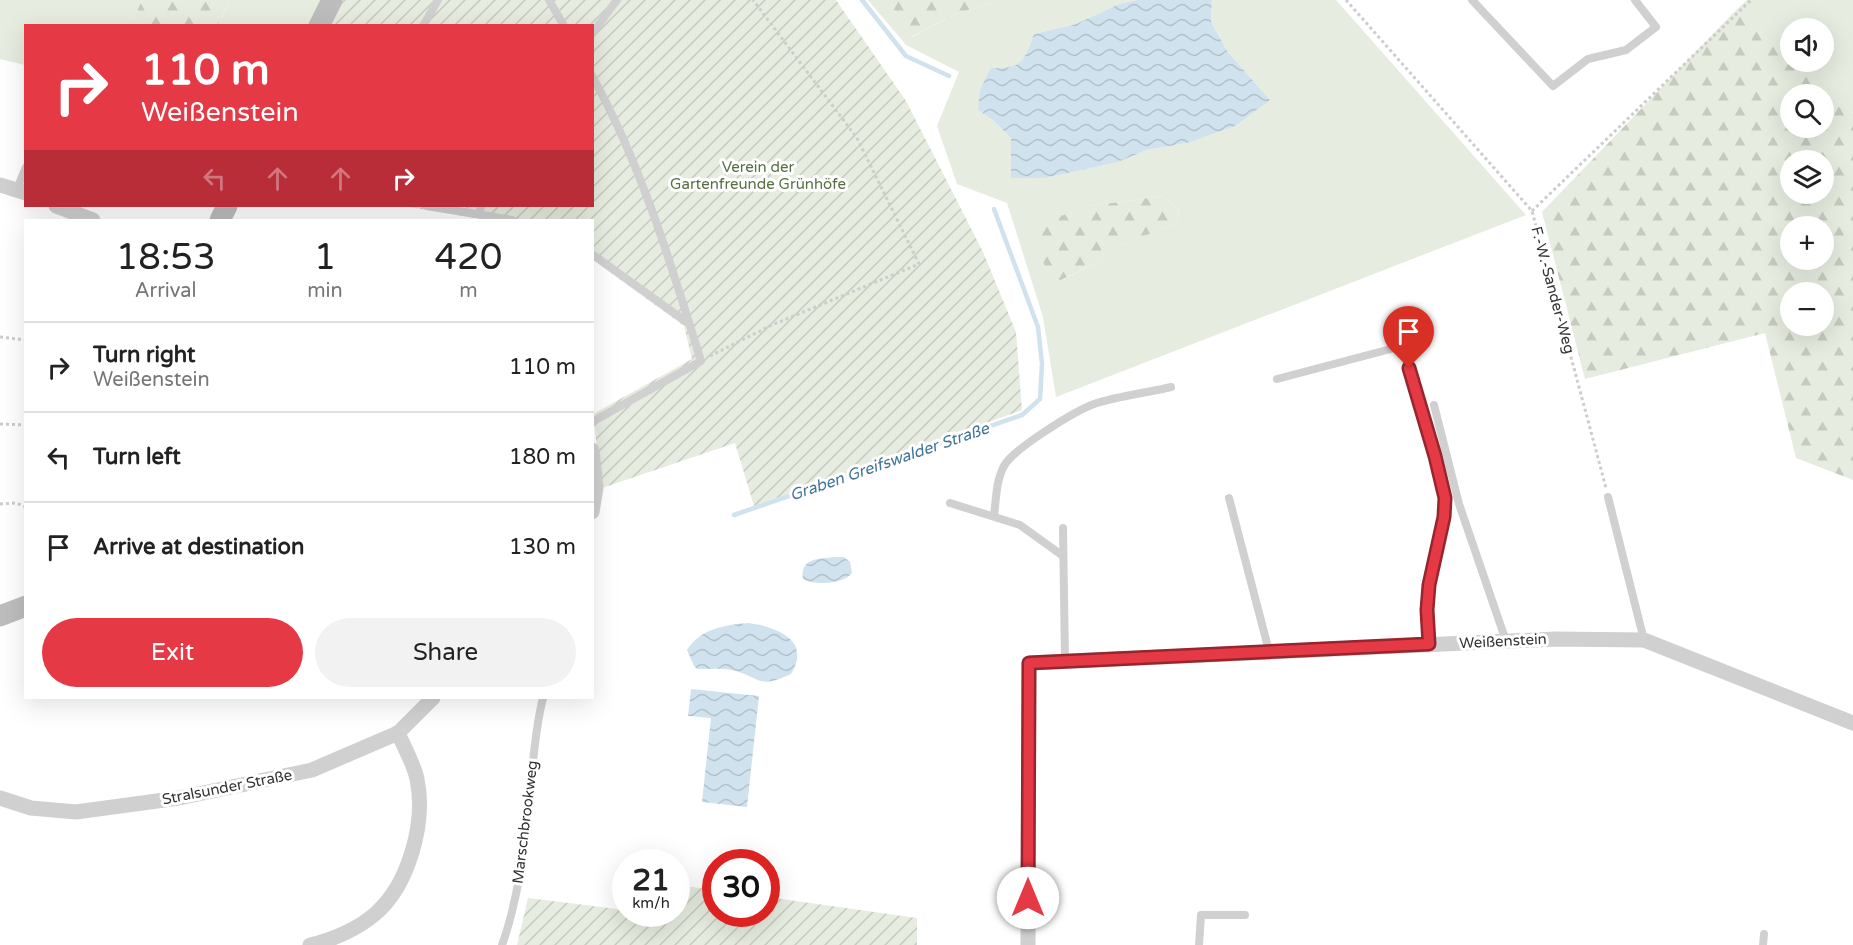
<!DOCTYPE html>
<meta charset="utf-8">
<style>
body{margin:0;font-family:"Varela Round",sans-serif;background:#f2f2f2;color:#222;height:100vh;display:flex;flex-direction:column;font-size:22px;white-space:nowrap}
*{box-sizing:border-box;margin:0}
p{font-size:20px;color:#767676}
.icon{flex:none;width:33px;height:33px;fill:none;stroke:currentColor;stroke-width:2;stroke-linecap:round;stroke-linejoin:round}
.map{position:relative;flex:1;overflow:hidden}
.side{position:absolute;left:24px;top:219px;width:570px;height:480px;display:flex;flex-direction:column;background:#fff;border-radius:0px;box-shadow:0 6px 24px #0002}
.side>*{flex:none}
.banner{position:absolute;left:24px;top:24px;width:570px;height:183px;border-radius:0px;box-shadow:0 6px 24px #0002;background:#e63946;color:#fff;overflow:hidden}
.controls{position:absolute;left:1780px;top:18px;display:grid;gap:12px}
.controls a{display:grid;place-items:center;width:54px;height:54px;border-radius:50%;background:#fff;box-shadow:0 6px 24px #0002;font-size:30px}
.speed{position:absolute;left:612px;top:849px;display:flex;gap:12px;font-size:30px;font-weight:700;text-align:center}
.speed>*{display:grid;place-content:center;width:78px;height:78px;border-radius:50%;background:#fff;box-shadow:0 6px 24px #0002;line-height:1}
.speed small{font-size:15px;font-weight:400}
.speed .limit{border:9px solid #d22;background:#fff;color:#111}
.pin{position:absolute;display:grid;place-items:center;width:51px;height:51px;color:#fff;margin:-62px -26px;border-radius:50% 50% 50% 0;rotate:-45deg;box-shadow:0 0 6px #0007}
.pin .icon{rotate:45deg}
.me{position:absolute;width:66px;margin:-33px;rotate:0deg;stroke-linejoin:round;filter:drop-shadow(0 0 4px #0008)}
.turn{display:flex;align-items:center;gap:21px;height:126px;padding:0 18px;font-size:27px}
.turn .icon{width:78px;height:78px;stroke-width:2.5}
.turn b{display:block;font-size:42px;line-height:51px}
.lanes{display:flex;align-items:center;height:57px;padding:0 18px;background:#0003;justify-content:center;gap:30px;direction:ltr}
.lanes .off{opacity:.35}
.eta{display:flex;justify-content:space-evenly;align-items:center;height:102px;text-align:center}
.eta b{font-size:36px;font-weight:600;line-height:42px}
.action{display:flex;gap:12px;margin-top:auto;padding:12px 18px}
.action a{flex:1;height:69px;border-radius:36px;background:#e63946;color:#fff;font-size:24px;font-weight:600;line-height:69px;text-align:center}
.action a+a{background:#f2f2f2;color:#222}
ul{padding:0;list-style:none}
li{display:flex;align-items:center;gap:18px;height:90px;padding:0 18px;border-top:2px solid #e0e0e0}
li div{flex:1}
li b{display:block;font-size:22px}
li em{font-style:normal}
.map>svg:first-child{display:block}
.grass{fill:#e6ecdf;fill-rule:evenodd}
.forest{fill:url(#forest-firs);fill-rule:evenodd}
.garden{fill:url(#garden-furrows)}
.water{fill:url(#water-waves)}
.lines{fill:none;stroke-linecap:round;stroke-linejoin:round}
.stream{stroke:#cfe2ee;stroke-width:4.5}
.path{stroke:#cdcdcd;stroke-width:3;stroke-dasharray:3 3;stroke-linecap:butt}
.lane{stroke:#d0d0d0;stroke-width:8}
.street{stroke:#d0d0d0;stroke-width:15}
.secondary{stroke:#bdbdbd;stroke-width:21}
.route-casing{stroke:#96252e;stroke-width:15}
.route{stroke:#e63946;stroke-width:10}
.labels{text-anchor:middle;stroke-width:6;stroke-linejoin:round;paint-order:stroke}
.park-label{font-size:15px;fill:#56703f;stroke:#fff}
.street-label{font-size:15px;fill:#333;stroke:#fff}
.water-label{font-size:16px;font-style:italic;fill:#3f7597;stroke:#fff}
</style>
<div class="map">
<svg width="1853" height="945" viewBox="0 0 1853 945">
<defs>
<pattern id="forest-firs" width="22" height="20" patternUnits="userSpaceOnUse" patternTransform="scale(1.5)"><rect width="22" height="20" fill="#e6ecdf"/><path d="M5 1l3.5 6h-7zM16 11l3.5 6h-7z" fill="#c6cbc0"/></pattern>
<pattern id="garden-furrows" width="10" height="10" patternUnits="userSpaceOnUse" patternTransform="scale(1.5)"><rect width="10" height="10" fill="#e6ecdf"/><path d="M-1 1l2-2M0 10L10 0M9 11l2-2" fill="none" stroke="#c6cbc0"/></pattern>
<pattern id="water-waves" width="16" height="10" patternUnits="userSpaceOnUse" patternTransform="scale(1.5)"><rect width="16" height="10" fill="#cfe2ee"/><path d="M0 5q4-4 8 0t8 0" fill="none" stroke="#b2c2cd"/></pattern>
</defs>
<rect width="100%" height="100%" fill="#fff"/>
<!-- grass -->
<g class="grass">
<path d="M0 0H142L131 25 26 26 25 65 0 59Z"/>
<path d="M229 0H321L308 25 218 26Z"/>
<path d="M868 0H888L912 37 955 14 990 4 994 0H1137L1119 4 1076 24 1034 34 1023 62 1010 69 978 110 994 121 1011 138V178H1046L1118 162 1147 150 1187 143 1270 100 1227 51 1211 22 1212 0H1336L1526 215 1056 397 1043 317 1007 203 957 184 937 126 959 72 906 45ZM1163 196 1179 210 1177 224 1119 245 1102 260 1062 280 1052 279 1090 206Z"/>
<path d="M1747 0H1853V113L1793 62H1824V28H1791V60L1735 11Z"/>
</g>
<!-- forest -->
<g class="forest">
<path d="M142 0H229L218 25H131Z"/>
<path d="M888 0H994L990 4 955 14 911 37Z"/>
<path d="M1735 11 1853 113V480L1796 458 1765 333 1585 379 1542 212ZM1791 94H1824V128H1791ZM1791 160H1824V194H1791ZM1791 226H1824V260H1791ZM1791 292H1824V326H1791Z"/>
<path d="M1163 196 1179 210 1177 224 1119 245 1102 260 1061 280 1051 279 1031 236 1037 224 1090 206Z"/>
</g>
<!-- garden -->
<g class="garden">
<path d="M341 0H836L906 101 983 252 1016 332 1022 410 754 506 735 443 602 488 593 414 692 359 684 326 593 260 592 220H488L403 206H592V26H328Z"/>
<path d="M677 885 715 890 716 914H766L767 897 917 918V945H517L528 898 625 910 626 914H676Z"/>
</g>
<!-- water -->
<g class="water">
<path d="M1137 0H1212L1211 22 1227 51 1270 100 1235 126 1187 143 1147 150 1118 162 1046 178H1011V138L994 121 978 110 980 90 991 68C1024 69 1023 62 1034 34L1076 24 1119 4Z"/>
<path d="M835 557H844L850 562 852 573C844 584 814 586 803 579 800 558 818 559 835 557Z"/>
<path d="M748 623C776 627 812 639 791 674 757 690 761 677 732 670 721 668 709 669 697 669L694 666 687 650C700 629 724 625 748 623Z"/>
<path d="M691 689 759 696 747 807 702 802 711 718 688 716Z"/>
</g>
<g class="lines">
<!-- stream -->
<g class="stream">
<path d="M862 0 906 56 949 76"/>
<path d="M734 515 1022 415 1040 399 1042 364 1038 327 994 209"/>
</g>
<!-- path -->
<g class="path">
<path d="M1346 0 1532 211 1606 488"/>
<path d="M1532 211 1751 0"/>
<path d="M0 337 26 340"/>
<path d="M710 356 772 325 919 264 857 138 753 0"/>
<path d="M0 424 26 425"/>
<path d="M0 504 16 503 26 507"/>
</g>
<!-- lane -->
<g class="lane">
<path d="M549 0 564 26"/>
<path d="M1472 0 1553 86 1588 59 1626 50 1656 27 1635 0"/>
<path d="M423 26 438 0"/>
<path d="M592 34 617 0"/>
<path d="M592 76C640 161 672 267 701 361L592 422"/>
<path d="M17 189 26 167"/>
<path d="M427 206 512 220"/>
<path d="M479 214 481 206"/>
<path d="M592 254 688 323"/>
<path d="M1277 379 1402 346 1435 456 1445 498 1444 517 1435 554 1428 597 1429 644"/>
<path d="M1434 405 1459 504 1506 641"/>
<path d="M1608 497 1644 640"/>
<path d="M1229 498 1269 651"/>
<path d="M950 503 1020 525 1063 556"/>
<path d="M994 516C996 500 996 481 1004 466 1013 449 1075 411 1094 404 1118 396 1146 393 1171 387"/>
<path d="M1063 528 1065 661"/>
<path d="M502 945C521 892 525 836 531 780 534 753 536 725 543 698"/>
<path d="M1199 945 1201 915H1245"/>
<path d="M1763 945 1764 934"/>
</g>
<!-- street -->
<g class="street">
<path d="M0 185 26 193"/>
<path d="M56 206 93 220"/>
<path d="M592 450 596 488 592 512"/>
<path d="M0 798 31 808 76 812 179 798 312 770 398 733 433 698"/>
<path d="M310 945C332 940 358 929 375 914 409 885 426 822 417 779 414 764 404 747 398 733"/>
<path d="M1028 945 1029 663 1556 639 1644 640 1853 723"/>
</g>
<!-- secondary -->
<g class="secondary">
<path d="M319 26 332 0"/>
<path d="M220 220 227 206"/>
<path d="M0 616 26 606"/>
</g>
</g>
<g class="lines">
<defs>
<path id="route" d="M1028 898 1029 663 1429 644 1427 610 1429 585 1444 517 1445 498 1435 456 1409 368"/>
</defs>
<!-- route casing -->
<use href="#route" class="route-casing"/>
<!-- route -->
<use href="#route" class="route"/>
</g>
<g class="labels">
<!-- park labels -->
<g class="park-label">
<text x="758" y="172">Verein der<tspan x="758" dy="17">Gartenfreunde Grünhöfe</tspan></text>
</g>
<!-- street labels -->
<g class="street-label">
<text transform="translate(1553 290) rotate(75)" y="5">F.-W.-Sander-Weg</text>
<text transform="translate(1503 641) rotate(-3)" y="5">Weißenstein</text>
<text transform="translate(227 787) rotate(-11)" y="5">Stralsunder Straße</text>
<text transform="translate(525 822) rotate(-83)" y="5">Marschbrookweg</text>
</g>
<!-- water labels -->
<g class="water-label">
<text transform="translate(889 461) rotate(-19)" y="6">Graben Greifswalder Straße</text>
</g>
</g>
</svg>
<div class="controls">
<a><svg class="icon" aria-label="sound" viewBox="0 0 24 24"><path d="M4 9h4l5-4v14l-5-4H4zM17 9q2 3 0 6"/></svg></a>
<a><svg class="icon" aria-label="search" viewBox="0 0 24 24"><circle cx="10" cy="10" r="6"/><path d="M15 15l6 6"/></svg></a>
<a><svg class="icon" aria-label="layers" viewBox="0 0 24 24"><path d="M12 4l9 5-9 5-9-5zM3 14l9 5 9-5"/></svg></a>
<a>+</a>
<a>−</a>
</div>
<div class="speed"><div>21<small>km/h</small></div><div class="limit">30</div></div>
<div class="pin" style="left:1409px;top:368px;background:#d93025"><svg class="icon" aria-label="arrive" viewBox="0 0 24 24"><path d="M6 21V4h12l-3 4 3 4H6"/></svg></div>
<svg class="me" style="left:1028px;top:898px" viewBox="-20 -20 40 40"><circle r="19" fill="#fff"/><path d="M0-13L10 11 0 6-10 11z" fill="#e63946"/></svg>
<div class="banner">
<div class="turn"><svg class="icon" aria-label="right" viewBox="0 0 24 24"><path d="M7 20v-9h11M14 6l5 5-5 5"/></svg><div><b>110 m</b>Weißenstein</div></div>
<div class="lanes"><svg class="icon off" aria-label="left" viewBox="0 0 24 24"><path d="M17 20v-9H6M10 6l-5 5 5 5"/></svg><svg class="icon off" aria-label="ahead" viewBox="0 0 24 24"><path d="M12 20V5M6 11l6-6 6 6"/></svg><svg class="icon off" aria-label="ahead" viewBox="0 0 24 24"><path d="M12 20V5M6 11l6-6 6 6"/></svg><svg class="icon" aria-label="right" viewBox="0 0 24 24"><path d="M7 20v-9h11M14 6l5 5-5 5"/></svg></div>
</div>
<section class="side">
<div class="eta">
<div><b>18:53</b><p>Arrival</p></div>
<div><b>1</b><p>min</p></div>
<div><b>420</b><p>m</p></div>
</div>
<ul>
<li><svg class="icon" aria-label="right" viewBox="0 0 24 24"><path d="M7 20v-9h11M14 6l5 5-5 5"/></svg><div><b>Turn right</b><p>Weißenstein</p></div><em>110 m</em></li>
<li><svg class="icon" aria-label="left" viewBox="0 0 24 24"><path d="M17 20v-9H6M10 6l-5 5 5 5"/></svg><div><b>Turn left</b></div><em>180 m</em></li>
<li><svg class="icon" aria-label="arrive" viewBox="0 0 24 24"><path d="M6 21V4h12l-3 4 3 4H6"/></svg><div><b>Arrive at destination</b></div><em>130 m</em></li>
</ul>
<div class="action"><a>Exit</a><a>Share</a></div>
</section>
</div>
